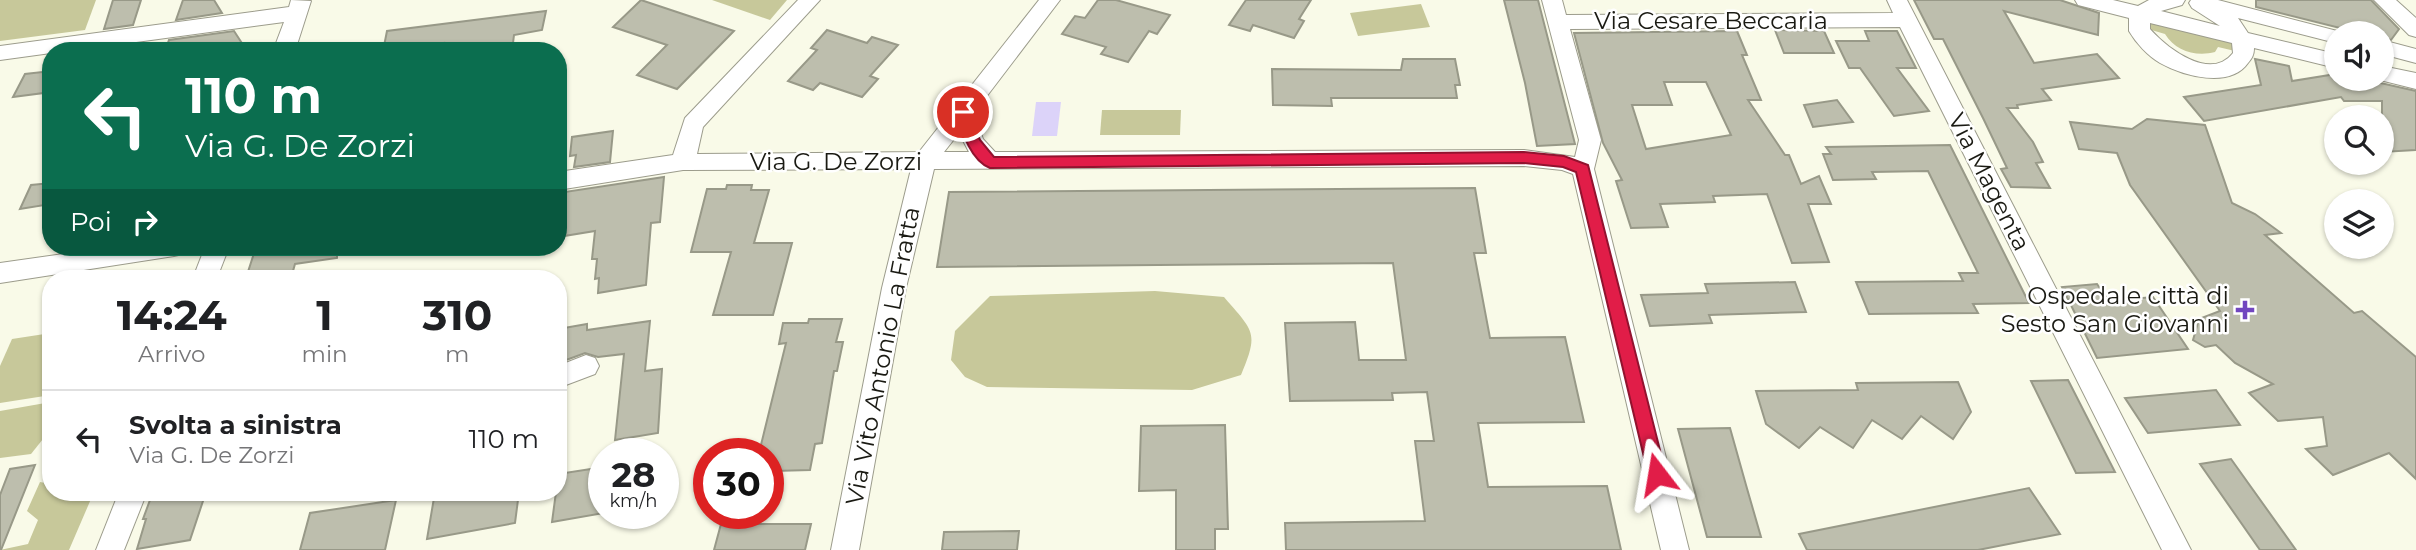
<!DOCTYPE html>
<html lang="it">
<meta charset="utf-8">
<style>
body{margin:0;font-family:Montserrat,sans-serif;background:#f6f6f6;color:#202124;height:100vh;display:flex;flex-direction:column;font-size:26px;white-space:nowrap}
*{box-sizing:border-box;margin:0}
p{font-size:23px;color:#757577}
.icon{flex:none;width:38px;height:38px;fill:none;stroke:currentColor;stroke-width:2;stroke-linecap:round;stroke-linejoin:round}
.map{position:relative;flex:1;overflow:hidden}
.details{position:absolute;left:42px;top:270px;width:525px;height:231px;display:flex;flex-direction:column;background:#fff;border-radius:28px;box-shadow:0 2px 5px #0004}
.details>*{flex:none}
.hud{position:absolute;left:42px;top:42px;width:525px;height:214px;border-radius:28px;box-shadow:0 2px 5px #0004;background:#0b6e4f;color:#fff;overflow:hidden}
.fabs{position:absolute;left:2324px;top:21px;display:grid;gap:14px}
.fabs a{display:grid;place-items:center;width:70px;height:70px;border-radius:50%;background:#fff;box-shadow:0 2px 5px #0004;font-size:35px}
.speed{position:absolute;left:588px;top:438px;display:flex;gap:14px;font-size:35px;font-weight:700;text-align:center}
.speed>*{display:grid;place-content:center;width:91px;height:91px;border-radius:50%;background:#fff;box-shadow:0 2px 5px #0004;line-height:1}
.speed small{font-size:18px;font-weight:400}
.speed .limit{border:10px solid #d22;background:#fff;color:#111}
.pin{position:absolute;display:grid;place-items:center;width:60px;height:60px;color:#fff;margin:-30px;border:4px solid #fff;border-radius:50%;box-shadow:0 2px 7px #0007}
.me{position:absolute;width:77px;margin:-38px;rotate:346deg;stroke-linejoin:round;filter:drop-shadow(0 0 5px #0008)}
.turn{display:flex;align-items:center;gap:24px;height:147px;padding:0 28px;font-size:32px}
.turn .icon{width:91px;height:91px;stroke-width:2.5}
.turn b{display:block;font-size:49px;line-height:60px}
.then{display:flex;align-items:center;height:66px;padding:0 28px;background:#0003;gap:14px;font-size:26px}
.eta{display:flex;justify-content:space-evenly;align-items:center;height:119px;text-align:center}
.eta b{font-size:42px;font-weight:700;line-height:49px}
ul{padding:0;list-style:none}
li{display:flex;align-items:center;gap:21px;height:98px;padding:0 28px;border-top:2px solid #e0e0e0}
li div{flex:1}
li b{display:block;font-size:26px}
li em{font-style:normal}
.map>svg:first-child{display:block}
.green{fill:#c7c89a}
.water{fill:#dcd3f9}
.building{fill:#bdbead;stroke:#989988;stroke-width:2;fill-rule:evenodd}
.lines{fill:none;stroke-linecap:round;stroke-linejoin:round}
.minor-casing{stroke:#9c9c8c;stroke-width:2}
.minor{fill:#fff;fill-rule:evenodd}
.route{fill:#e11d48;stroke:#92132f;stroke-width:2}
.poi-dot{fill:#7146bf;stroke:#fff;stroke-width:2.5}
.labels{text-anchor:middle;stroke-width:5;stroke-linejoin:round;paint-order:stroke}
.street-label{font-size:24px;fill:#1a1a13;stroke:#fff}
.poi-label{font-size:24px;fill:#1a1a13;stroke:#fff;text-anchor:end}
</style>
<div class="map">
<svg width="2416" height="550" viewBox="0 0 2416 550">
<rect width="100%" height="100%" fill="#f9fae8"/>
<!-- green -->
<g class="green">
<path d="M0 0H96L85 30 0 41Z"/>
<path d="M712 0H787L770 20Z"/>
<path d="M1421 4 1430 27 1358 36 1350 13Z"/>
<path d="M2148 21 2236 43 2235 51 2218 47 2215 52C2196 57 2175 51 2165 34L2148 29Z"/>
<path d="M1102 110H1181L1180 135H1100Z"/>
<path d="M1155 291 1224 297C1254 332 1259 332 1241 375L1192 390 987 387 965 377 951 360 955 331 990 296Z"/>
<path d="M51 333V395L0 403V366L12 339Z"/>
<path d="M51 402V429L31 454 0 458V411Z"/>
<path d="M40 482 51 484V492H94L69 550H0L28 544 38 520 27 511Z"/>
</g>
<!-- water -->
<path class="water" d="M1036 102H1061L1057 136H1032Z"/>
<!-- building -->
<g class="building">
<path d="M113 0H141L133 25 104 29Z"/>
<path d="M183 0H214L222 13 176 20Z"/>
<path d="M641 0 734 31 677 89 637 75 667 45 613 27Z"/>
<path d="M1098 0H1116L1170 15 1157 34 1149 31 1128 62 1101 54 1106 47 1062 34 1075 16 1085 18Z"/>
<path d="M1246 0H1311L1299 19 1304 21 1294 38 1253 25 1250 31 1229 25Z"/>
<path d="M1504 0H1538L1575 144 1537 146 1525 83Z"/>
<path d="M1914 0H2060L2099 13 2098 35 2004 11 2034 63 2097 54 2119 78 2042 89 2051 100 2017 105 2018 108H2007L2033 142 2043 162 2036 163 2050 188 2011 187 2001 169 2007 168 1983 118 1943 39H1934Z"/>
<path d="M2256 0H2371L2399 29 2391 40 2382 38V33H2360L2256 7Z"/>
<path d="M546 11 542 30 514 35 512 51H443L444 43 383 51 387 31Z"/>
<path d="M827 30 867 43 872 37 898 45 870 76 878 79 862 97 820 83 813 90 788 81 817 50 811 48Z"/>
<path d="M1775 30 1824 31 1834 53H1784Z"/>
<path d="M234 31 247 51H165L169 40Z"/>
<path d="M1737 31 1747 55H1742L1761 100H1748L1785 155H1789L1801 184 1819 176 1831 204H1808L1829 262 1792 263 1767 194 1713 196 1715 202 1660 204 1668 227 1631 228 1616 181 1622 180 1603 143 1574 33ZM1664 82H1706L1731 135 1646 149 1632 105H1672Z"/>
<path d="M1865 31H1897L1916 68H1897L1929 111 1894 116 1860 68H1849L1836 41H1869Z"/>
<path d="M1403 59H1455L1460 85H1455L1457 98H1331L1332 106 1273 105 1272 69 1401 70Z"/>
<path d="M2255 59 2289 66 2292 81 2336 74V79H2363L2416 91V150L2382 152V101H2344L2341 97 2204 121 2184 97 2261 85Z"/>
<path d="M51 71V92L13 97 25 74Z"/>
<path d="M1837 100 1853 122 1813 127 1804 105Z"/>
<path d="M2147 119 2205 125 2232 203 2255 214 2281 233 2265 235 2354 313 2362 311 2416 357V479L2389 453 2333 475 2306 449 2327 446 2323 417 2278 421 2249 393 2273 384 2235 363 2216 345 2205 347 2193 340 2199 319 2220 311 2130 185 2117 153 2079 149 2070 122 2132 129Z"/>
<path d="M613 131 610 162 574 167 576 155 570 156 572 137Z"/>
<path d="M1950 145 2029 303 1973 304 1978 313 1869 314 1856 282 1963 281 1959 273H1978L1928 171 1872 172 1876 179 1833 180 1823 154H1831L1826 147Z"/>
<path d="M664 177 660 222 651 223 646 285 598 293 599 278 595 279 597 259H592L595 231 558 237V193Z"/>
<path d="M51 183V204L20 209 31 185Z"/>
<path d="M727 185H752L751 190H769L754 243H792L773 315H713L731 252H691L707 189H726Z"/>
<path d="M1475 188 1486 253H1474L1490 338 1565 337 1584 422 1478 423 1488 487 1607 486 1621 550H1286L1285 523 1425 521 1415 441H1434L1427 392 1392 393 1393 400 1290 401 1285 323 1355 322 1359 360H1406L1393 263 937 267 949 192Z"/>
<path d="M256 247H337V258L295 264 291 278H246Z"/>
<path d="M1795 282 1806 312 1709 315 1712 323 1650 326 1641 295 1708 293 1705 284Z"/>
<path d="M2097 284 2109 301 2153 297 2188 349 2097 358 2062 287Z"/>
<path d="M809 319H842L836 342H843L837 371H834L822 443 815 444 810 470 774 471 775 465 768 466V453H759L786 343 779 344 783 323H808Z"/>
<path d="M650 321 645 371 662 369 658 433 615 440 624 354 598 357 585 353 558 363V329L587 324V330Z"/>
<path d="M2068 380 2115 472 2076 473 2031 381Z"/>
<path d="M1958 382 1971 412 1953 439 1921 416 1902 439 1872 420 1853 448 1820 427 1799 448 1766 424 1756 391 1858 390 1856 383Z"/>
<path d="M2216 390 2240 425 2148 433 2125 398Z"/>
<path d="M1225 425 1228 529H1215V550H1176V490L1139 491 1141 426Z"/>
<path d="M1730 428 1746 485 1761 537H1707L1678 429Z"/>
<path d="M2231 459 2296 550H2260L2200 464Z"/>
<path d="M35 465 1 550H0V495L10 469Z"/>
<path d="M604 467V513L552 522 556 492H558V474Z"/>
<path d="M2029 488 2060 534 1978 550H1807L1799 534Z"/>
<path d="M153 492H206L190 540 137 549 146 519H143Z"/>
<path d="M435 492H519L515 523 427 539Z"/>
<path d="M396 500 385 550H300L310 513Z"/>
<path d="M721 524H811L805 550H714Z"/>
<path d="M1019 531 1017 550H942L944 532Z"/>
</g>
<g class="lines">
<defs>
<g id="minor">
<path d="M291 0 311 1 295 51H273L284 22 70 51H51V53L0 60V46L289 7Z"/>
<path d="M798 0H820L703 127 697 154 919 152 1039 0H1060L974 113 983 139 995 152 1524 150 1575 157 1579 140 1542 0H1562L1566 15 1893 13 1887 0H1907L2191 550H2162L1900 27 1570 29 1601 140 1594 169 1689 550H1661L1573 174 1562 170 1524 166 934 169 906 288 859 550H831L882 288 911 169 683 170 558 190V172L673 155 685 118ZM959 133 969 152H944Z"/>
<path d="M2075 0H2113L2138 6 2149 0H2185L2182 5 2161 11 2220 26 2192 8 2189 3 2191 0H2218L2345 33H2336V43L2238 18 2248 33 2336 54V68L2254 48C2254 55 2252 58 2248 63 2230 89 2183 76 2160 63 2148 56 2136 43 2129 31V18L2078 5ZM2150 23 2232 43 2233 53C2210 82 2167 48 2150 29Z"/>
<path d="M2374 0H2396L2416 18V37L2409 35Z"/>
<path d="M2382 40 2416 49V63L2382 54Z"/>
<path d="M2382 66 2416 73V89L2376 79H2382Z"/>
<path d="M113 247H186L183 254 174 256 0 283V263Z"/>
<path d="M205 247H229L217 278H193Z"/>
<path d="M586 355 595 358 599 366 595 374 558 388V366Z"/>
<path d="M119 492H147L124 550H96Z"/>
</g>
</defs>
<!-- minor casing -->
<use href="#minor" class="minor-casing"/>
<!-- minor -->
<use href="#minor" class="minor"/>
</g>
<!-- route -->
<path class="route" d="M963 107 968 108 980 140 994 157 1524 152 1564 156 1588 165 1666 474 1663 479 1657 482 1651 479 1648 474 1576 172 1563 167 1524 163 990 168C970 160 962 131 956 112Z"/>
<!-- markers -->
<path class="poi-dot" d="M2241.5 299.5h7v7h7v7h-7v7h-7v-7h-7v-7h7z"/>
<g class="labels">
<!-- street labels -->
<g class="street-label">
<text x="1711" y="29">Via Cesare Beccaria</text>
<text x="836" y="170">Via G. De Zorzi</text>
<text transform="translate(1989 182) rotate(63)" y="8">Via Magenta</text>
<text transform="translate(883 356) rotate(-79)" y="8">Via Vito Antonio La Fratta</text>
</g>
<!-- poi labels -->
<g class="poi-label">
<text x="2229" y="304">Ospedale città di<tspan x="2229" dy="28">Sesto San Giovanni</tspan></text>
</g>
</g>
</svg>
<div class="fabs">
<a><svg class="icon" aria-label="sound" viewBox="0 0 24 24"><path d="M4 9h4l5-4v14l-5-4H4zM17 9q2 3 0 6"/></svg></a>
<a><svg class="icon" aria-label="search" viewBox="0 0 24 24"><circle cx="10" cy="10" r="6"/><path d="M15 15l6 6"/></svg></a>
<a><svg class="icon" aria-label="layers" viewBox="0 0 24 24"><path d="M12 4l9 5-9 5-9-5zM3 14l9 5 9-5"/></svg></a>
</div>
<div class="speed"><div>28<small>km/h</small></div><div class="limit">30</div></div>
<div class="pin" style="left:963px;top:112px;background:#d93025"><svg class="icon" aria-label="arrive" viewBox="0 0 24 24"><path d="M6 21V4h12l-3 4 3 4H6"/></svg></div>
<svg class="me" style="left:1657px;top:474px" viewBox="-20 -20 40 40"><path d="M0-17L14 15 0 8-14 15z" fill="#e11d48" stroke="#fff" stroke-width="4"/></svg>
<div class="hud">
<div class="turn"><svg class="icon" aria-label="left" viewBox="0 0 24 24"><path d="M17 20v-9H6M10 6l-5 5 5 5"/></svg><div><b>110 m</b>Via G. De Zorzi</div></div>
<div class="then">Poi<svg class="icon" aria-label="right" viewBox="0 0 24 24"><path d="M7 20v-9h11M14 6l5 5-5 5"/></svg></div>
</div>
<section class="details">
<div class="eta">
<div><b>14:24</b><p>Arrivo</p></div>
<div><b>1</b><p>min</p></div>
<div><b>310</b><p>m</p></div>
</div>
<ul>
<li><svg class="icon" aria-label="left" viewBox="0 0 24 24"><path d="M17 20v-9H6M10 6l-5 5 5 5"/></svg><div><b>Svolta a sinistra</b><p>Via G. De Zorzi</p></div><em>110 m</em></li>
</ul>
</section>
</div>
